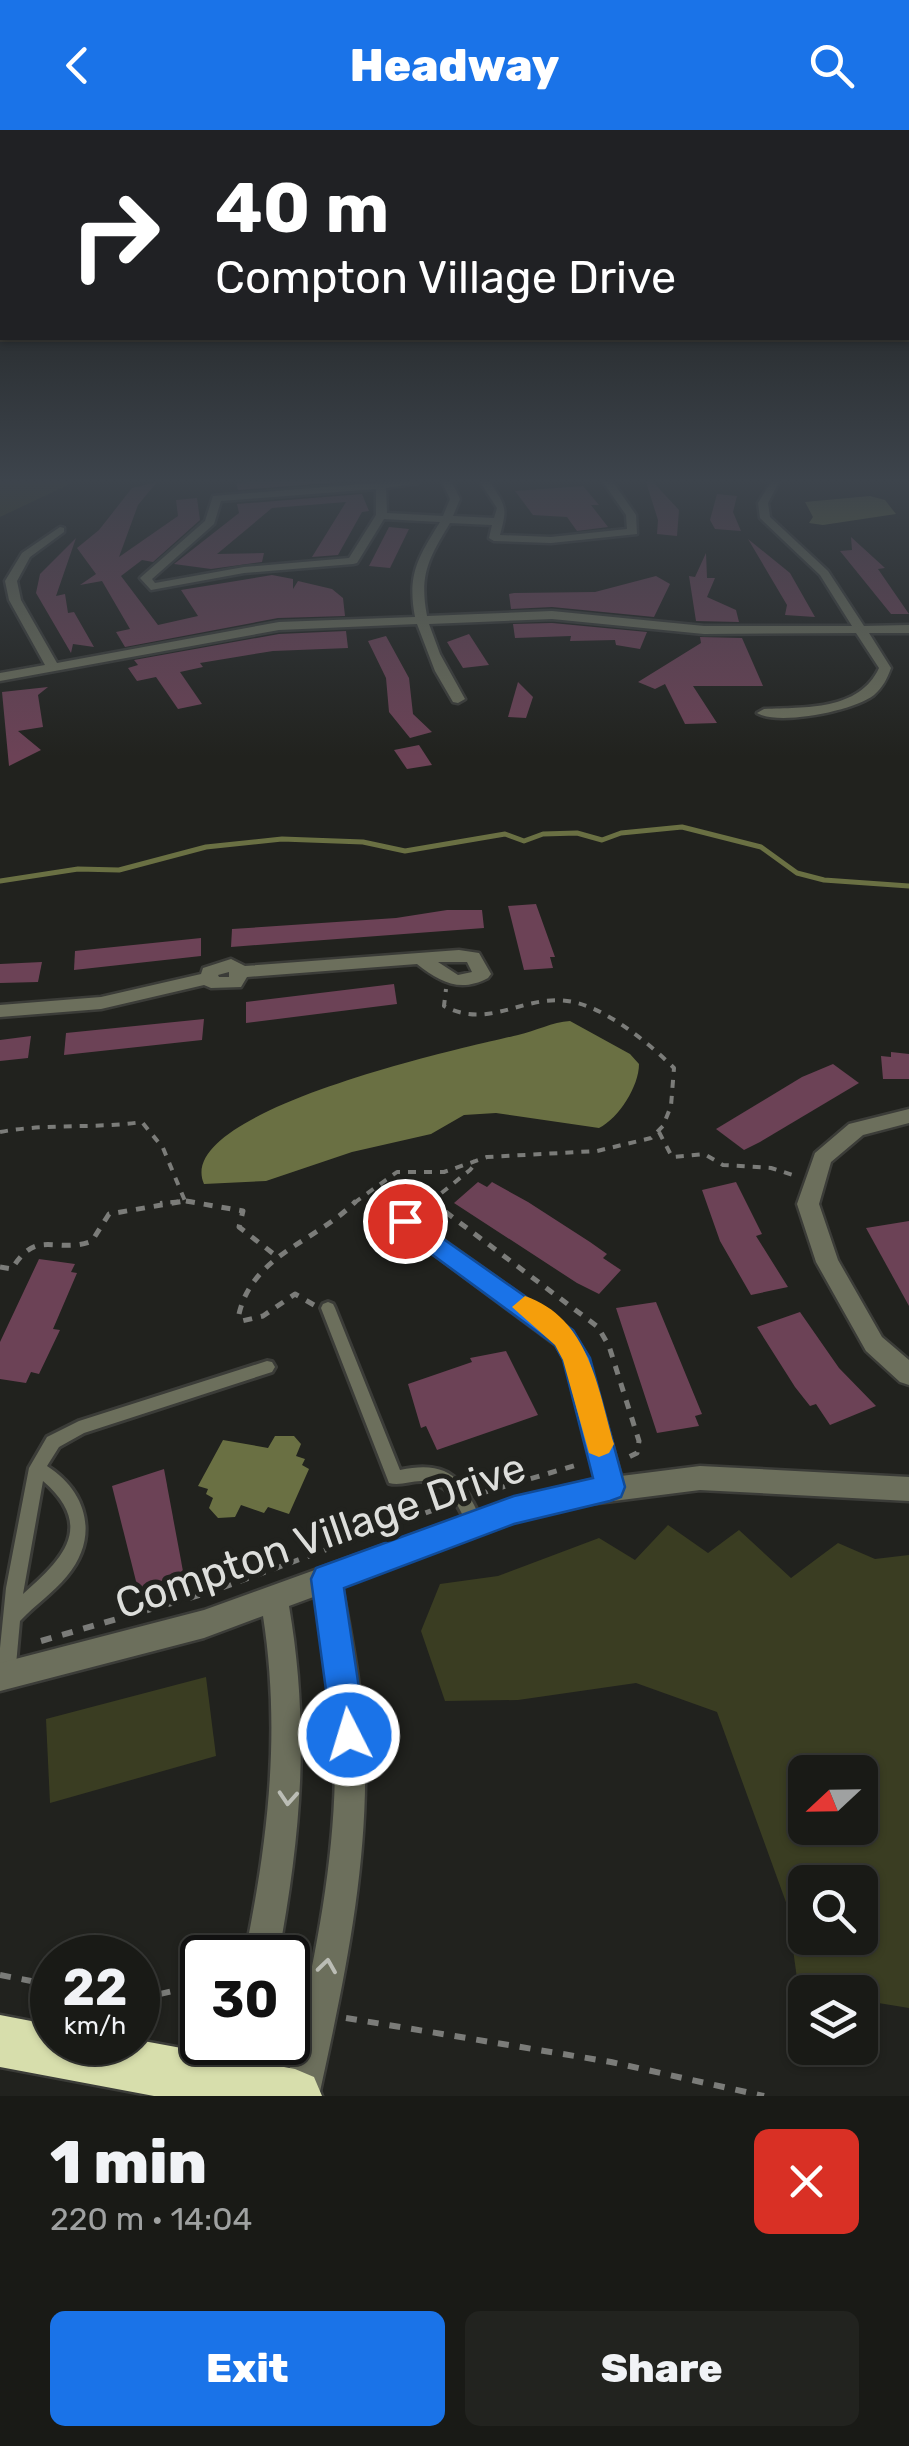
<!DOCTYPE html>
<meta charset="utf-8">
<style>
body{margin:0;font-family:Rubik,sans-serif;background:#22231f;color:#f1f3f6;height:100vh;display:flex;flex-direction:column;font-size:38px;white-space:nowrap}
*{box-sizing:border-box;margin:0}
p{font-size:32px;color:#9fa1a1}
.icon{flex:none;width:55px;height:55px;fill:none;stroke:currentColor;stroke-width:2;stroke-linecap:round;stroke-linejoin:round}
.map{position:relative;height:1966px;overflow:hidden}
.drawer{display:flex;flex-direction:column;background:#191a16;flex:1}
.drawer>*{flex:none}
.top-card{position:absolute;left:0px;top:0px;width:910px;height:210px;box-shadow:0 2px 8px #0004,0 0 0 2px #373835;background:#202124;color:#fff;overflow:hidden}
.needle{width:65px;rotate:248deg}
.fabs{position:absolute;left:788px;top:1625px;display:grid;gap:20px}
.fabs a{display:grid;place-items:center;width:90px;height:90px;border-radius:15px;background:#191a16;box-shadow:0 2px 8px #0004,0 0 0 2px #373835;font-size:50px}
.speed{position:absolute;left:30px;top:1805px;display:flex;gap:20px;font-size:50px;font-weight:700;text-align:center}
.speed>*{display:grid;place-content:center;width:130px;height:130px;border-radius:50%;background:#191a16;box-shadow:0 2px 8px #0004,0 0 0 2px #373835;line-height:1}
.speed small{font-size:25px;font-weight:400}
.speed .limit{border:5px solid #111;border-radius:15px;background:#fff;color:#111}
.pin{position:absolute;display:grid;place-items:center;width:85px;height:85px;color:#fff;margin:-42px;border:5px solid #fff;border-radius:50%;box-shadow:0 2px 10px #0007}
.me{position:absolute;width:110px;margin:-55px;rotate:355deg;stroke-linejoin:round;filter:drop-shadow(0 0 8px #0008)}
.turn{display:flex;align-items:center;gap:35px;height:210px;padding:0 50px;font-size:45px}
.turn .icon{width:130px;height:130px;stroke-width:2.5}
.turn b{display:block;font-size:70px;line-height:85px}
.round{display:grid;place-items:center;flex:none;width:105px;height:105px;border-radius:15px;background:#22231f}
.summary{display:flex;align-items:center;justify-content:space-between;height:170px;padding:0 50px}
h1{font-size:60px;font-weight:800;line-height:75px}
.cta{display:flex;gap:20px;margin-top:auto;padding:20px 50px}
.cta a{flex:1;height:115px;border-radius:15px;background:#1a73e8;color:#fff;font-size:40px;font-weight:800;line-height:115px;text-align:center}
.cta a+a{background:#22231f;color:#f1f3f6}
header{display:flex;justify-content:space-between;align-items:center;height:130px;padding:0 50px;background:#1a73e8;color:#fff;font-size:45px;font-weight:800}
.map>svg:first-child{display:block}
.green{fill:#3a3d22;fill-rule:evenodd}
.water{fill:#6a7043}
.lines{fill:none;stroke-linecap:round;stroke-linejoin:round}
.stream{stroke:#6a7043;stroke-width:5}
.building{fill:#6c4256}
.lane-casing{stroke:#3b3c38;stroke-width:6}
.street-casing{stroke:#3b3c38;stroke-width:5}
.highway-casing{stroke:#3b3c38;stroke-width:5}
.path-far2{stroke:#7b7c79;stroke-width:4;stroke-dasharray:8 8;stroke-linecap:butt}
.path-far1{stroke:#7b7c79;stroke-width:5;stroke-dasharray:9 9;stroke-linecap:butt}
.path{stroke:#7b7c79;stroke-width:6;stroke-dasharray:11 11;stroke-linecap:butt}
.lane{fill:#6c6f5c;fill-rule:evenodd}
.street{fill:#6c6f5c;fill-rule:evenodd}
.highway{fill:#d7deac;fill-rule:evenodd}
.oneway{stroke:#bbbdb5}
.route{fill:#1a73e8;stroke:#114b97;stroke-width:2.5}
.slow{fill:#f59e0b}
.labels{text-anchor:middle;stroke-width:10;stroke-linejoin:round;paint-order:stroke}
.near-street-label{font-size:42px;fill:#dddedb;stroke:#21221e}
</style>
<header><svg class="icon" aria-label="back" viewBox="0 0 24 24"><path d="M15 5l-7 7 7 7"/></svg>Headway<svg class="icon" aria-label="search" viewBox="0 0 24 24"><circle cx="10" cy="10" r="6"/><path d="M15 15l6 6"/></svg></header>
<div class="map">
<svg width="909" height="1966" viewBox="0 0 909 1966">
<rect width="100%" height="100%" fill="#21221e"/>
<!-- green -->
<g class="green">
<path d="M0 352H74L0 387Z"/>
<path d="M668 1395 708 1423 739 1400 791 1448 838 1413 875 1429 909 1425V1878L860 1870V1862H826L798 1856 787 1775 717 1582 636 1553 518 1570 445 1571 421 1501 440 1454 498 1446 599 1408 635 1430ZM805 1642H860V1698H805ZM805 1752H860V1808H805Z"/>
<path d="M206 1547 216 1626 50 1673 46 1589Z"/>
</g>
<!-- water -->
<g class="water">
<path d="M870 366 885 370 896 384 823 395 809 393 813 387 805 372Z"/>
<path d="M570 891 630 924 639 934C639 956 619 988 599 998L496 983 464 985 431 1004 352 1022 266 1051 204 1054C171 980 472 916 518 905 536 901 552 892 570 891Z"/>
<path d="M275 1306H294L301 1314 296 1326 305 1329 302 1335 309 1339 289 1384 268 1377 264 1383 241 1375 235 1387 218 1388 209 1378 213 1368 206 1364 208 1359 198 1356 223 1310 268 1318Z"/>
</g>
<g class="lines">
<!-- stream -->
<path class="stream" d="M0 751 78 739 119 740 206 717 282 709 363 712 405 721 505 704 524 711 543 704 577 703 602 710 621 703 682 697 761 717 797 743 824 750 909 756"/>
</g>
<!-- building -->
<g class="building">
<path d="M157 352 138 375 119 427 178 386 176 370 197 368 200 390 153 432 142 430 121 446 158 495 198 486 181 460 272 445 293 449V459L298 451 332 459 343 468 345 486 278 488 125 517 116 502 130 499 102 451 80 455 96 444 77 418 99 400 132 358Z"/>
<path d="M246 352H342L238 360 236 353Z"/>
<path d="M646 352H653L679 380 677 406 657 404 658 390Z"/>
<path d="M583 356 599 375H591L608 397 577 401 567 387 533 385 515 361Z"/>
<path d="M362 364 369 381 362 382 338 425 312 427 346 372 272 378 217 424 264 423 262 432 211 439 174 434 239 383 237 374Z"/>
<path d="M717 364 737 366 733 382 741 401 715 399 710 390Z"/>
<path d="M389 397 409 399 390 438 369 436Z"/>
<path d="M851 407 885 438 878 439 909 484H891L840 421 852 420Z"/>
<path d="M76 408 56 466 65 464 68 483 74 482 94 517 73 514 71 523 36 463 40 444Z"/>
<path d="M748 409 790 443 815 487 785 485 787 475Z"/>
<path d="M706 423 707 448H715L707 467 736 480 739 492 696 491 689 446 695 447Z"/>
<path d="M656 446 670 454 654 487 552 477 511 479 509 464 514 463 595 462Z"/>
<path d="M552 493 647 502 640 519 616 515 615 510 570 511 571 506 515 508 513 494Z"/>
<path d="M346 501 348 518 273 521 200 533 203 537 180 542 202 574 178 579 156 547 137 551 128 538 138 535 134 530 279 504Z"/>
<path d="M469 504 489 535 463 538 447 512Z"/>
<path d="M386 506 409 548 413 584 432 602 410 608 389 582 386 548 368 511Z"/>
<path d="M700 507 742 508 763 556H693L717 593 685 594 665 554 655 559 638 552 701 513Z"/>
<path d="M518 552 533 567 526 588 508 587Z"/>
<path d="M48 557 38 565 43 597 18 601 41 620 9 636 2 562Z"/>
<path d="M419 615 432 635 407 639 394 620Z"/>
<path d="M536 774 555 827H550L553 838 524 840 508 776Z"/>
<path d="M447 780H482L484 798 231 817 232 799 396 788Z"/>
<path d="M201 808V826L74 840 75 821Z"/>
<path d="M42 832 38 852 0 853V834Z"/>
<path d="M394 854 397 874 246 893V872Z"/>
<path d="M204 889 202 910 64 925 66 903Z"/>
<path d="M31 906 28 928 0 931V910Z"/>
<path d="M891 922 909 924V949H883L881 926 891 927Z"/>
<path d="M833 934 859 953 760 1012 744 1020 716 999 802 947Z"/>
<path d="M478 1052 487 1057 492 1052 528 1072 590 1112 607 1124 603 1128 621 1140 599 1164 577 1153 454 1073Z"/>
<path d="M736 1052 762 1104 756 1106 788 1157 751 1165 720 1111 702 1060Z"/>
<path d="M909 1091V1176L866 1098Z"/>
<path d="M39 1129 75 1134 71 1142 77 1143 53 1199 60 1200 39 1244 31 1242 26 1253 0 1249V1212Z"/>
<path d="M656 1172 702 1284 695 1286 699 1296 657 1303 616 1178Z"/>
<path d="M800 1182 839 1238 876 1276 830 1295 816 1274 810 1276 795 1257 757 1197Z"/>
<path d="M506 1221 538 1285 437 1320 426 1296 421 1298 408 1254 472 1232 470 1228Z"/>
<path d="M164 1339 185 1452 140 1467 112 1356Z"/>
</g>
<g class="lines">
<defs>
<g id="lane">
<path d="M328 1172 333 1174 335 1178 400 1340C451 1329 464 1351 483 1394L481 1399 475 1402 469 1399C459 1378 450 1350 421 1351 410 1351 400 1356 389 1353L321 1178 323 1174Z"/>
<path d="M267 1231 272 1232 275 1237 272 1242 84 1303 59 1317 47 1336C88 1362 99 1408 67 1446 53 1463 35 1475 20 1491L15 1546 12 1552 6 1555 0 1553V1518L6 1458 29 1338 47 1307 79 1291ZM43 1351C95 1396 64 1428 23 1464Z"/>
</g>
<g id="street">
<path d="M388 352 418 353 386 358 387 383 443 386 450 369 442 352H452L460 369 453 386 494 388 497 378 480 352H490C507 378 507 378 500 405L551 407 627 399 626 385 603 352H613L636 385 637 404 551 413 494 411 489 408 492 395 450 393C429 428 419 444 427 486L552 481 704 496H852L820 445 760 388 758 373 771 352H779L768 373 770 387 828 441 864 496 909 495V503H869L891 538C887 549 883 557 874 565 854 581 778 596 757 583L764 579C805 577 859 581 879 538L856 503 704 504 552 489 429 494 440 524 465 569 458 573 453 572 435 541 417 494 279 500 0 551V543L45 535 9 470 5 451 22 423 60 397 64 398V402L30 427 17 451 21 470 57 533 279 492 415 487C407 444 418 428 440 392L384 389 357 433 353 434 244 443 151 460 140 448 205 391 213 366ZM376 359V385L349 428 244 437 155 453 152 449 214 394 221 371Z"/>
<path d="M459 820 479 823 491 844 488 848C460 863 440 852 417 834L247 847 241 857 211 858 204 855 101 879 0 887V875L101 867 201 844 203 838 231 829 245 836ZM438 832H467L472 842 458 845ZM229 842V847H219L218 845Z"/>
<path d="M909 979V993L863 1005 831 1032 819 1074 838 1130 882 1207 909 1230V1255L900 1252 866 1221 816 1132 797 1074 815 1023 849 994Z"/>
<path d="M405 1083 572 1201 588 1228 621 1346 700 1336 909 1347V1371L700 1360 582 1375 514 1392 342 1456C353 1514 364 1573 365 1632 367 1745 343 1856 319 1966H283C309 1857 335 1746 335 1633 335 1577 326 1521 316 1466L289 1476C310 1599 301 1706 278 1828H244C268 1713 281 1602 263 1486L204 1508 0 1561V1533L204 1480 514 1368 596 1349 565 1230 556 1215 397 1097 394 1091 397 1085Z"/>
<path d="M225 1912H259L250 1966H214Z"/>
</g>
<path id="highway" d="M0 1885 52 1895V1912L138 1910 295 1939 314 1947 322 1966H154L0 1937Z"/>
</defs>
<!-- lane casing -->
<use href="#lane" class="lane-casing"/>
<!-- street casing -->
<use href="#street" class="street-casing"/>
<!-- highway casing -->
<use href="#highway" class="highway-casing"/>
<!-- path-far2 -->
<g class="path-far2">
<path d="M0 1002C48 993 94 999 142 992L163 1018 185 1071 160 1073"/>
<path d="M659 1002 672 1027 704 1024 723 1035 771 1038 796 1046"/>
<path d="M186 1071 200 1073"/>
<path d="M354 1073 397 1042H444L487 1027 597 1021 651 1008 663 996 671 976 674 938C649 913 603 875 567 871 522 865 489 900 444 876L446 859"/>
<path d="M429 1073 470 1040 475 1034 472 1031"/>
</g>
<!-- path-far1 -->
<g class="path-far1">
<path d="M186 1071 243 1081 239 1097 275 1125"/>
<path d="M431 1071 598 1197 609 1216 639 1311 637 1323 625 1329"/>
<path d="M0 1137 12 1139C37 1097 56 1125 92 1111L109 1084 185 1071"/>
<path d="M314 1175 295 1164 263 1186 242 1191 239 1184C253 1124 316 1112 356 1071"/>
<path d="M479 1364 580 1334"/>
<path d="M206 1464 447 1375"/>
</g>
<!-- path -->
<g class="path">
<path d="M41 1511 213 1461"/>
<path d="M0 1845 52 1855"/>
<path d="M138 1869 173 1861H202"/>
<path d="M346 1888 611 1932 764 1966"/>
</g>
<!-- lane -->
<use href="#lane" class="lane"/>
<!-- street -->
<use href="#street" class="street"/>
<!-- highway -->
<use href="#highway" class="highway"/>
</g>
<!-- one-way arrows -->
<defs><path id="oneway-chevron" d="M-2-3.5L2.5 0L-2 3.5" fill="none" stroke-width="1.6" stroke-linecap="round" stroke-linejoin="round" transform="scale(2.5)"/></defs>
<g class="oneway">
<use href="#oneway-chevron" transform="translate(288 1668) rotate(94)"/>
<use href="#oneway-chevron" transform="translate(327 1836) rotate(-82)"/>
</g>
<!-- sky -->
<linearGradient id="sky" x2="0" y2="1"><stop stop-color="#121310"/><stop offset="0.56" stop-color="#3d444c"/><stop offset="1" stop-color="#3d444c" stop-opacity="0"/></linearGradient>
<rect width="909" height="627" fill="url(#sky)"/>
<!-- route -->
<path class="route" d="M405 1082 573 1200 590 1228 625 1357 621 1367 610 1371 514 1394 344 1458 366 1605 361 1617 349 1622 337 1617 332 1605 311 1449 316 1438 514 1366 593 1348 563 1230 555 1215 396 1098 392 1091Z"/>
<!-- slow -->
<path class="slow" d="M525 1166C589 1188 598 1258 614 1314L609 1323 599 1327 589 1323 563 1230 555 1215 512 1177Z"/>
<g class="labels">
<!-- near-street labels -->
<g class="near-street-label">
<text transform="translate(320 1405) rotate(-19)" y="15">Compton Village Drive</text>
</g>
</g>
</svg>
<div class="fabs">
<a><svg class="needle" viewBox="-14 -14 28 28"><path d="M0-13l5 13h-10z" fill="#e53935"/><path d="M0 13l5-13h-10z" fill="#9fa1a1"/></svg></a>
<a><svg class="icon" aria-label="search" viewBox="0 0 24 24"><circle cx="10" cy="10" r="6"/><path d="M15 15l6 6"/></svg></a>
<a><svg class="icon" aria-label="layers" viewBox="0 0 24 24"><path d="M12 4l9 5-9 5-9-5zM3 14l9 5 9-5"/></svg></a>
</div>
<div class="speed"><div>22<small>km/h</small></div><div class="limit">30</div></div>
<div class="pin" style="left:405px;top:1091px;background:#d93025"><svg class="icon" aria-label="arrive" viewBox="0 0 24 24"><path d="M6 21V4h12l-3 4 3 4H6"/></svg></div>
<svg class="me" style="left:349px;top:1605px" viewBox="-20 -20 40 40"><circle r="17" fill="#1a73e8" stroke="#fff" stroke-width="3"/><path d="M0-11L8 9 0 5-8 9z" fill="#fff"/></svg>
<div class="top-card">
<div class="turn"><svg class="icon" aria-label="right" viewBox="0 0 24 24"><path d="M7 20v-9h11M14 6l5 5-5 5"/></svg><div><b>40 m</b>Compton Village Drive</div></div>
</div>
</div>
<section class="drawer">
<div class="summary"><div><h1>1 min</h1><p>220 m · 14:04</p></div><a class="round" style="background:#d93025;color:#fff"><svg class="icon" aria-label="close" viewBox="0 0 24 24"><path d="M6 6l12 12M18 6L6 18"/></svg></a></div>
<div class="cta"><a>Exit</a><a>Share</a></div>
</section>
